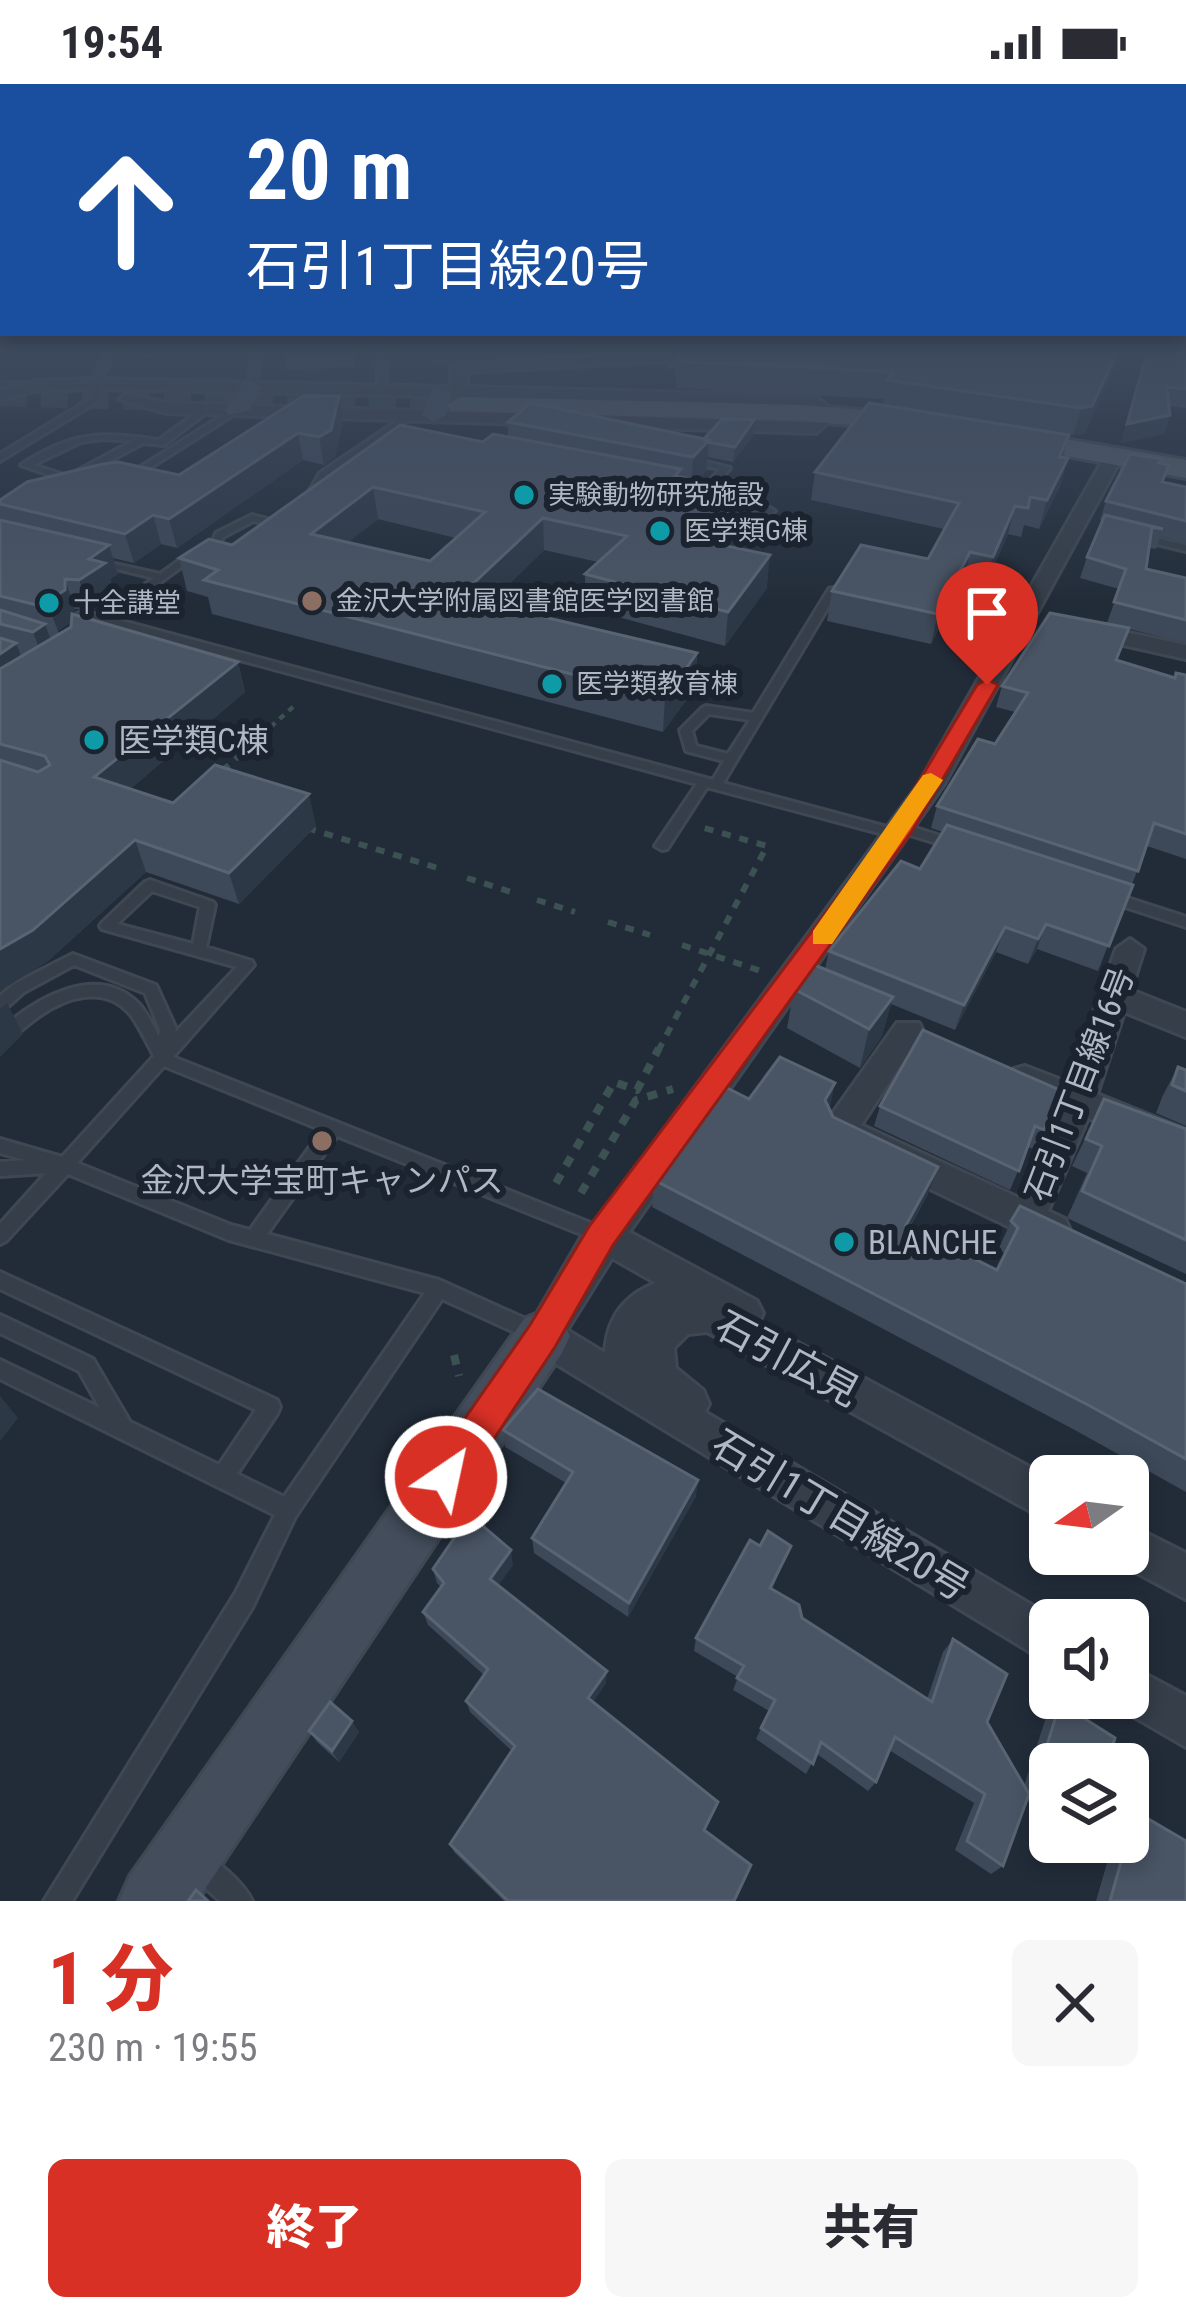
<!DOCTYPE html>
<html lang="ja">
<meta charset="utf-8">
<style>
body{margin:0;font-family:"Roboto Condensed","Noto Sans JP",sans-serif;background:#f7f7f7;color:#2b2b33;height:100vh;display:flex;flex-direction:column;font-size:45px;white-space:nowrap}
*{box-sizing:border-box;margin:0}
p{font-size:39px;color:#7c7c81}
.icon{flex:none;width:66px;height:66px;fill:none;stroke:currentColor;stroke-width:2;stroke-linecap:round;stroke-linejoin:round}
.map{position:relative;height:1817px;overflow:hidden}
.details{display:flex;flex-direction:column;background:#fff;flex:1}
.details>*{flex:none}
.guide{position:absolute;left:0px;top:0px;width:1188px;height:252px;box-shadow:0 6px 18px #0003;background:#1a4fa0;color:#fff;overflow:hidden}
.needle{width:78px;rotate:256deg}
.tools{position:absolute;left:1029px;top:1371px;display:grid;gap:24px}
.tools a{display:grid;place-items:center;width:120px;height:120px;border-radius:18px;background:#fff;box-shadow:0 6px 18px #0003;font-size:60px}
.pin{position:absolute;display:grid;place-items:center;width:102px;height:102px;color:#fff;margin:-123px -51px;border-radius:50% 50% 50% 0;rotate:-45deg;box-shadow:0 0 12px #0007}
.pin .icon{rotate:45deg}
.me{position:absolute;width:132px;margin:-66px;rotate:34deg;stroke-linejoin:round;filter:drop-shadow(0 0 9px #0008)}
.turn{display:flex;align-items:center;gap:42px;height:252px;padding:0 48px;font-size:54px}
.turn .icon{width:156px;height:156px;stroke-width:2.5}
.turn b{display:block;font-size:84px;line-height:102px}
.round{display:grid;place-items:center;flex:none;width:126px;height:126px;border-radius:18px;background:#f7f7f7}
.headline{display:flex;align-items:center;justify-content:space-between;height:204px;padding:0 48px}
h1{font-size:72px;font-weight:800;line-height:90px;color:#d93025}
.cta{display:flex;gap:24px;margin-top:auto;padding:24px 48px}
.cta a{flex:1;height:138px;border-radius:18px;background:#d93025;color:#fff;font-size:48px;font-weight:800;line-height:138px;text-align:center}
.cta a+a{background:#f7f7f7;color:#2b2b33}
.status{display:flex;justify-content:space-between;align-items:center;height:84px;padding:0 60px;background:#fff;direction:ltr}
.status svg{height:33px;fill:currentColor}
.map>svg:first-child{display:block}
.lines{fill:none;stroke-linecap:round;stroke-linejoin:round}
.primary-tunnel{stroke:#37414e;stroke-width:27;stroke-dasharray:27 14;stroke-linecap:butt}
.lane-casing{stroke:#3e4752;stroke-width:6}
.street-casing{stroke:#3e4752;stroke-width:6}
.secondary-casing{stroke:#3e4752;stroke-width:6}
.primary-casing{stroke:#3e4752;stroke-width:6}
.path-far2{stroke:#3c5152;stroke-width:4.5;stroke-dasharray:6 6;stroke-linecap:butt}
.path-far1{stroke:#3c5152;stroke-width:6;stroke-dasharray:9 9;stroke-linecap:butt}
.path{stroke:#3c5152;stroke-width:8;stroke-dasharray:10 10;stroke-linecap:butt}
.lane{fill:#353e49;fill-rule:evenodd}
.street{fill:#353e49;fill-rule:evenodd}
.secondary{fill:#434d5c;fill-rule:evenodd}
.primary{fill:#535d69;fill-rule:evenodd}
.wall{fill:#3d4858;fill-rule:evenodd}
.shaded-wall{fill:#2d3847}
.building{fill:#495464;stroke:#596473;stroke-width:3;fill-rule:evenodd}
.route{fill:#d93025;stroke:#8d1f18;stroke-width:3}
.slow{fill:#f59e0b}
.culture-dot{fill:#0f9aa8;stroke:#1b232e;stroke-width:4.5}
.education-dot{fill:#8d6e63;stroke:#1b232e;stroke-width:4.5}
.labels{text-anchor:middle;stroke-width:12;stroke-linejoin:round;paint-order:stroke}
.far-poi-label{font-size:27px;fill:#b0b8c5;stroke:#1b232e;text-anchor:start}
.poi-label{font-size:33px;fill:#b0b8c5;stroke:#1b232e;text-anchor:start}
.street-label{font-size:33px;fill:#b0b8c5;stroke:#1b232e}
.near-street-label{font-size:39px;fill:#b0b8c5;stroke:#1b232e}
</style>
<div class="status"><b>19:54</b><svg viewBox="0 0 49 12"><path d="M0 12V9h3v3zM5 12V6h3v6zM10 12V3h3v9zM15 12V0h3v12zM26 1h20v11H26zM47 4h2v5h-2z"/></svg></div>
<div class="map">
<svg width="1186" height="1817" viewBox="0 0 1186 1817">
<rect width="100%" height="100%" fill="#222c39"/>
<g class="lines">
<!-- primary-tunnel -->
<path class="primary-tunnel" d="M0 309 460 321"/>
<defs>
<g id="lane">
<path d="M107 265H115L99 300 100 316 0 377V370L93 313 91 300Z"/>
<path d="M254 265H262L255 304 251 306 247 304Z"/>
<path d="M378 265H386V308L382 310 378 308Z"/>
<path d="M581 265H650L646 267Z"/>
<path d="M204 323 211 325 164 361 143 359 72 397H66L21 381C71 348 101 347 159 356ZM103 355 133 357 68 392 33 381 81 358Z"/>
<path d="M234 324 241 326 131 396 123 394Z"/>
<path d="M410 328 417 330 327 393 313 416H307L305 414 320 389Z"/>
<path d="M695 375 730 384 706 413 698 411 720 385 692 380V376Z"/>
<path d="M726 415 770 424 775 427 770 430 723 420V416Z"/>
<path d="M252 431 287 440 282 443 253 437 223 453 218 465H212L210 463 216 449Z"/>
<path d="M1139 450 1186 461V467L1136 455V451Z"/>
<path d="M191 468 199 470 111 534 713 696 724 677 686 667 680 646 702 624 706 622 753 629 829 505 838 503 839 505 723 699 898 746V741L903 740 960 758 962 761 955 765 904 749 903 753 898 754 707 703 667 765 662 766 655 762 697 700 104 539H96L77 530 82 527 101 532 154 494 92 479V475L160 490ZM709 630 750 636 728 670 696 662 692 647Z"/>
<path d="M150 796 213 818 215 821 206 863 252 877 254 881 173 973 608 1146 611 1151 608 1156 602 1159 596 1156 337 1052 267 1150 439 1196 541 1242 543 1248 541 1254 534 1257 442 1215 295 1433 252 1524 72 1817H44L236 1508 275 1431 0 1295V1276L100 1324 79 1287 0 1249V1231L93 1275 130 1338 219 1381 256 1326 0 1205V1188L277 1316 280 1323 277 1330 237 1390 284 1413 425 1209 229 1156 68 1090 6 1157 0 1160V1140L46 1089 0 1092V1078L25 1076 0 1069V1055L62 1073 154 972C147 958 140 944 131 931 105 900 66 913 38 933 25 942 14 954 0 961V946C35 915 97 877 139 920 147 929 153 942 159 953L160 945 145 909 74 881 24 908 5 925 0 927V912L14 900 73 870 156 901 176 945 175 949 237 883 102 845 100 842 102 839 145 798ZM152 807 200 823 193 860 117 840ZM164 982 322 1046 250 1146 231 1141 77 1079Z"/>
<path d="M1109 808 1186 833V843L1104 816 1102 813 1104 810Z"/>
<path d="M198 1767C217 1776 243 1798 252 1817H220L189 1789 185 1780 189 1771Z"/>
</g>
<g id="street">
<path d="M708 266 713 274 467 288V303L815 312 837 330 816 349 166 329 119 315 127 310 166 319 812 339 820 330 811 322 718 318 95 305 35 307 0 316V306L35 297 95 295 451 303V284L459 279Z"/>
<path d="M1108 367 1123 371 944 700 629 1148 757 1217 763 1229 759 1238 1050 1394V1438L707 1248 688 1250 674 1264 676 1284 703 1306 709 1320 705 1328 1057 1536H1050V1580L530 1264 524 1252 589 1140 596 1138 919 700ZM612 1174 656 1199C624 1211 607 1234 605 1269L567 1246Z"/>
<path d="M1087 540 1186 561V575L1079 551V541Z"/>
<path d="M1130 855 1144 865 1131 906 1186 928V953L1124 928 1097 1010 1186 1046V1075L1088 1034 1048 1127 1065 1135 1070 1146 1065 1157 1052 1161 1039 1157 828 1056 823 1046 828 1036 897 939H919L923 947 861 1041 1019 1114 1060 1022 1014 1003 1009 994 1014 985 1025 982 1069 999 1116 865Z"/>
<path d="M1128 1440 1186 1469V1515L1113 1476 1110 1470H1128Z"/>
<path d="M1128 1581 1186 1612V1663L1112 1620 1109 1614H1128Z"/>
</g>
<g id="secondary">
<path d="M251 297 262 304 249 326 229 331 225 326 243 299Z"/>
<path d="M433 303 452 308 446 331 434 338 422 331Z"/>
<path d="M543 1227 562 1235 570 1252 562 1269 197 1817H119L130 1792 524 1235Z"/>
</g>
<g id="primary">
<path d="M460 313 803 321 921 331 934 339 921 347 803 337 451 327 447 321Z"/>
<path d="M1002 344 1186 376V394L992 358V346Z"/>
</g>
</defs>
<!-- lane casing -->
<use href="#lane" class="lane-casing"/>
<!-- street casing -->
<use href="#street" class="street-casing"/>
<!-- secondary casing -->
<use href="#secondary" class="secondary-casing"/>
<!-- primary casing -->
<use href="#primary" class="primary-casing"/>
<!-- path-far2 -->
<path class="path-far2" d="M235 675 294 622"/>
<!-- path-far1 -->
<g class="path-far1">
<path d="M222 687 239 672"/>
<path d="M307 744 441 785"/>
<path d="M467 794 511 808"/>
<path d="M537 816 575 828"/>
<path d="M608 838 650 851"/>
<path d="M682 861 764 888"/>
<path d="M658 967 767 762 701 743"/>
</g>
<!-- path -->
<g class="path">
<path d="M556 1099 614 998 637 1006 659 964"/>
<path d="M581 1109 636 1016 673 1005"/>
<path d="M454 1271 459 1292"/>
</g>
<!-- lane -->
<use href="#lane" class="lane"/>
<!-- street -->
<use href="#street" class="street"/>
<!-- secondary -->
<use href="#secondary" class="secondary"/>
<!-- primary -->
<use href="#primary" class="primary"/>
</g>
<!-- wall -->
<g class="wall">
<path d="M144 265H211L210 271 146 273Z"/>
<path d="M283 265H355L353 283 287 286Z"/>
<path d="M668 265H1121L1117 279 1084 350 1069 351 1063 373 1068 374 1060 402 1039 445 1024 441 1021 453 1008 450 985 502 963 498 931 560 827 537 832 507 928 475 944 445 811 416 815 388 883 322 884 315 677 304 674 284 667 285Z"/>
<path d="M1144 265H1186V324L1169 322 1170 331 1164 350 1121 359 1147 267Z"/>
<path d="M303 312 343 339 335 373 324 381 303 376 177 464 161 460 134 479 113 474 118 490 110 495 114 508 89 525H75V531L238 578 245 608 130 705 173 719 316 742 239 820 146 788 48 877 0 907V416L179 391ZM71 538V543L59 550 58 547Z"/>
<path d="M754 336 753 352 733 378 707 373 706 387 698 396 745 405 742 437 723 461 767 504 725 562 585 524V490L598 478 544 466 489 520 697 569 695 604 663 648 212 530 208 513 187 507 179 474 232 461 483 358 508 353V338L704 355ZM378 435 456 454 430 477 348 458Z"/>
<path d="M1161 380 1163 398 1186 403V459L1161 452 1156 465 1149 464 1146 485 1186 494V559L1129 545 1117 577 1174 594 1186 591V775L1147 762 1098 887 1037 865 1028 880 996 868 955 946 891 920 882 952 860 984 787 944 794 905 825 885 829 867 920 785 943 748 931 744 937 722 995 660 1015 628 996 623 1002 602 1107 539 1119 505 1080 494 1087 473 1102 437 1100 436 1106 417Z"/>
<path d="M1178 983 1186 986V1042L1156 1029 1163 1011Z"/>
<path d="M1062 1007 1035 1066 1028 1063 1010 1106 874 1042 880 1022Z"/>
<path d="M1104 1015 1186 1045V1190L1067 1134 1087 1089 1072 1082Z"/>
<path d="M829 1025 833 1033 928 1110 910 1143 997 1186 1005 1170 999 1164 1011 1137 1186 1200V1408L1073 1345 652 1123 654 1096Z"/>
<path d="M503 1346 696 1412 628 1533 534 1469 532 1454 566 1399 505 1363Z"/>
<path d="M760 1462H791L772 1505 802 1534 927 1615 943 1568 953 1555 987 1638 1024 1702 1047 1630 1060 1619 1050 1680V1732L1027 1717 1003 1782 991 1790 955 1766 974 1719 889 1666 876 1698 868 1707 817 1670 806 1690 756 1655 769 1627 733 1606 738 1593 694 1567 696 1554Z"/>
<path d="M513 1481 498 1501 606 1599 593 1618 705 1746 734 1817H504L454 1768 450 1760 512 1667 470 1628 466 1617 484 1591 428 1541 423 1528 441 1503 437 1499 433 1485Z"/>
<path d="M309 1647 359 1648 339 1678 317 1658Z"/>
<path d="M1089 1758H1128L1186 1817H1096L1109 1772Z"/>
</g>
<!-- shaded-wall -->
<g class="shaded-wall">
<path d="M429 265H561V269L431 281Z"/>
<path d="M1119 265H1121L1117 279 1084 350 1073 352 1081 324Z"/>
<path d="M339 312 343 339 335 373 324 381 319 353Z"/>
<path d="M1170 331 1164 350 1121 359 1127 340Z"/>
<path d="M754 336 753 352 733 378 735 363Z"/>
<path d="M298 349 303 376 177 464 169 435Z"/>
<path d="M709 356 706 387 691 404 693 373Z"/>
<path d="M1068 374 1060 402 1039 445 1047 416Z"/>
<path d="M373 403 378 435 317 482 311 450Z"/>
<path d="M745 405 742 437 701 490 703 457Z"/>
<path d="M1015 422 1008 450 985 502 993 473Z"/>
<path d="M153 431 161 460 134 479 125 450Z"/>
<path d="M543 434 544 466 462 546 459 513Z"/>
<path d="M109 461 118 490 110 495 114 508 89 525 79 496 89 475Z"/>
<path d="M970 468 963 498 931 560 938 530Z"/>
<path d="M770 471 767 504 725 562 728 528Z"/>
<path d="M65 495 75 525V535L58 547 49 524 42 521Z"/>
<path d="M45 540 56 570 44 578 33 548Z"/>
<path d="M16 559 28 590 0 609V570Z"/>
<path d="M697 569 695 604 663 648 665 614Z"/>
<path d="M238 578 245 608 106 725 94 693Z"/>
<path d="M309 710 316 742 239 820 229 789Z"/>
<path d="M135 756 146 788 48 877 0 907V865Z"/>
<path d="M1046 840 1037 865 1028 880 1038 855Z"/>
<path d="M1005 843 996 868 955 946 964 921Z"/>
<path d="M893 913 882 952 860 984 869 945Z"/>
<path d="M7 919 23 950 0 973V925Z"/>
<path d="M835 999 829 1027 825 1016Z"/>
<path d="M938 1083 928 1110 896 1167 906 1141Z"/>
<path d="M0 1312 18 1334 0 1357Z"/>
<path d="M698 1396 696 1412 628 1533 629 1519Z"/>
<path d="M511 1466 513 1481 493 1509 490 1495Z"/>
<path d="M607 1587 606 1599 588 1625V1614Z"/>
<path d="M352 1637 359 1648 339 1678 332 1667Z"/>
</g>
<!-- building -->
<g class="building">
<path d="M676 265H1119L1092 322 1081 324 887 296 893 288 678 277Z"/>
<path d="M1148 265H1186V305L1167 303 1170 331 1127 340Z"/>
<path d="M303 312H339L331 346 319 353 298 349 169 435 153 431 125 450 0 420V416L27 398 103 380 118 378 179 391Z"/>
<path d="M531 319 709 356 693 373 508 338Z"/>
<path d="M869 319 1069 351 1059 373 1068 374 1047 416 1030 413 1028 424 1015 422 993 473 970 468 938 530 832 507 861 461 928 475 959 419 815 388Z"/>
<path d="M722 335 754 336 735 363 707 358 709 356 704 355Z"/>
<path d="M400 341 483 358 493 350 681 385 675 392 745 405 703 457 770 471 728 528 585 490 627 452 543 434 459 513 697 569 665 614 204 496 218 486 179 474 209 455 232 461ZM373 403 485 428 430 477 311 450Z"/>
<path d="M1130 370 1162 375 1159 379 1169 381 1162 398 1186 403V437L1106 417Z"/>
<path d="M1105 431 1163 445 1152 443 1146 485 1186 494V536L1114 518 1126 485 1087 473Z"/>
<path d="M0 436 109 461 89 475 105 479 79 496 65 495V506L42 521 49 524 0 512Z"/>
<path d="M0 526 45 540 33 548 0 540Z"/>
<path d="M1050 529 1129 544 1116 576 1175 594 1176 589 1186 591V750L1154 739 1138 787 937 722 978 655 995 660 1028 609 1002 602Z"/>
<path d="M72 530 238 578 94 693 173 719 215 681 309 710 229 789 135 756 33 846 0 865V676L38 688 50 681 45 672 0 660V585L71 543Z"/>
<path d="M0 554 16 559 0 570Z"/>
<path d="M947 741 1133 801 1109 862 1046 840 1038 855 1005 843 964 921 829 867 901 777 920 785Z"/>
<path d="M812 880 893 913 869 945 794 905Z"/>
<path d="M923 946 1062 1007 1044 1046 1035 1042 1019 1087 880 1022Z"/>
<path d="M780 973 835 999 825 1016 833 1033 938 1083 906 1141 997 1186 1018 1144 1011 1137 1020 1122 1186 1200V1375L1090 1322 654 1096 727 1004 749 1015Z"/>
<path d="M1178 983 1186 986V1007L1172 1001Z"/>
<path d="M1104 1015 1186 1045V1156L1082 1107 1102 1062 1086 1055Z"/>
<path d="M538 1305 698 1396 629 1519 532 1454 573 1388 503 1346Z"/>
<path d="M470 1431 511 1466 490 1495 607 1587 588 1614 718 1718 704 1746 751 1781 734 1817H508L450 1760 515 1662 466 1617 488 1585 423 1528 444 1499 433 1485Z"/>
<path d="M768 1447 791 1462 770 1504 799 1521 802 1534 932 1618 953 1555 1007 1590 987 1638 1029 1710 1003 1782 967 1757 985 1710 895 1653 876 1698 821 1658 813 1680 761 1644 775 1616 737 1594 744 1582 696 1554 750 1456 760 1462Z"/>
<path d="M330 1618 352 1637 332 1667 309 1647Z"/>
<path d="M1060 1619 1115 1654 1107 1680H1050V1714L1034 1703Z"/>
<path d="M1128 1723 1186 1757V1817H1110L1125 1764 1116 1758H1128Z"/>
<path d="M196 1806 208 1817H188Z"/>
</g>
<!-- sky -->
<linearGradient id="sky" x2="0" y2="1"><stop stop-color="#13181f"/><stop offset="0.51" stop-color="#3e4b5f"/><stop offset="1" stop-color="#3e4b5f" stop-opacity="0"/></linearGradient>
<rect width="1186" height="520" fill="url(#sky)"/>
<!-- route -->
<path class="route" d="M987 595 998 601 911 749 613 1161 555 1263 460 1406 446 1412 433 1406 428 1393 433 1380 530 1241 590 1141 893 740 977 601Z"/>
<!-- slow -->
<path class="slow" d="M931 689 943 696 832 860H813V847L923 691Z"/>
<!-- markers -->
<g class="culture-dot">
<circle cx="524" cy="411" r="12"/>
<circle cx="660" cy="447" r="12"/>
<circle cx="49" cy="519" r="12"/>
<circle cx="552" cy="600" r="12"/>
<circle cx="94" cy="656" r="12"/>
<circle cx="844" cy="1158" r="12"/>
</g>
<g class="education-dot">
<circle cx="312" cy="517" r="12"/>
<circle cx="322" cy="1057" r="12"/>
</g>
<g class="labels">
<!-- far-poi labels -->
<g class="far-poi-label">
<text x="548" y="420">実験動物研究施設</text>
<text x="684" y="456">医学類G棟</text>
<text x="336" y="526">金沢大学附属図書館医学図書館</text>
<text x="73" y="528">十全講堂</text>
<text x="576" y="609">医学類教育棟</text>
</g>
<!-- poi labels -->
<g class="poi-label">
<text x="118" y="668">医学類C棟</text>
<text x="322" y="1108" text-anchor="middle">金沢大学宝町キャンパス</text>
<text x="868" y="1170">BLANCHE</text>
</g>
<!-- street labels -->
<g class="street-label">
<text transform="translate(1079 1000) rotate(-69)" y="12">石引1丁目線16号</text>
</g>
<!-- near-street labels -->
<g class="near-street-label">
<text transform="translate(788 1274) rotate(28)" y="14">石引広見</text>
<text transform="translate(841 1431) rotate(31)" y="14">石引1丁目線20号</text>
</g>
</g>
</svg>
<div class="tools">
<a><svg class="needle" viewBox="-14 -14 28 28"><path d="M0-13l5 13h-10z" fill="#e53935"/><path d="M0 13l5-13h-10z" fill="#7c7c81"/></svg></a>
<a><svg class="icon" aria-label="sound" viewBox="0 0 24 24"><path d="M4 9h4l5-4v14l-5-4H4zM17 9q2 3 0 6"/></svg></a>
<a><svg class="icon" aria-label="layers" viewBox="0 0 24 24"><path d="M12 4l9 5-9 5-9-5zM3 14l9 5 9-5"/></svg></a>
</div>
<div class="pin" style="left:987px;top:601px;background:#d93025"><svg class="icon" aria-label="arrive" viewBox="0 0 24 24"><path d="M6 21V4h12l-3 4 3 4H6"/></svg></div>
<svg class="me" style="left:446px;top:1393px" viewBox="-20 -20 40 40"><circle r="17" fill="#d93025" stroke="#fff" stroke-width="3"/><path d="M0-11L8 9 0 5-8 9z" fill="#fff"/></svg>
<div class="guide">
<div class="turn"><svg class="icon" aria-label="ahead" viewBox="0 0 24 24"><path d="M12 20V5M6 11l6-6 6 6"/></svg><div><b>20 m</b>石引1丁目線20号</div></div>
</div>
</div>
<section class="details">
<div class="headline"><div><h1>1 分</h1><p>230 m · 19:55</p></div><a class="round"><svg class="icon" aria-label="close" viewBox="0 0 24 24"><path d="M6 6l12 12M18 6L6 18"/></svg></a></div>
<div class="cta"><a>終了</a><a>共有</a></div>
</section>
